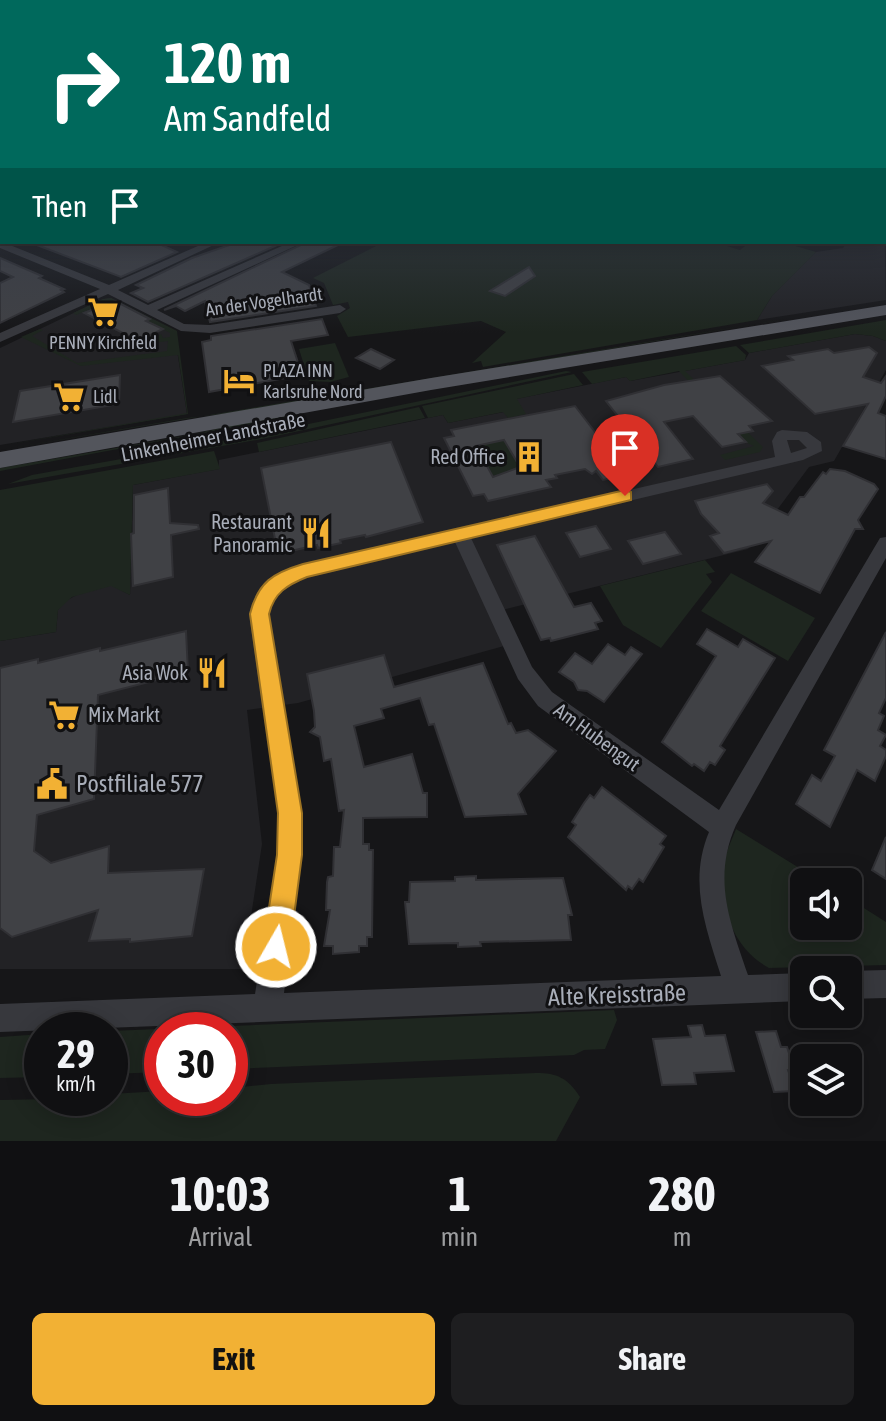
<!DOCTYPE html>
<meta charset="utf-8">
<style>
body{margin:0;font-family:"Asap Condensed",sans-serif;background:#1e1e20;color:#f1f3f6;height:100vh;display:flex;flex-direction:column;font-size:30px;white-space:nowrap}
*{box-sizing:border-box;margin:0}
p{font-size:26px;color:#9c9d9f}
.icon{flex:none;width:44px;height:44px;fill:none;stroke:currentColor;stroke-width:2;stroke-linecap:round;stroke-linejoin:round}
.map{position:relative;height:1141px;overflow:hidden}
.side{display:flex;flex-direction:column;background:#101012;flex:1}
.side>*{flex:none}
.guide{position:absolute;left:0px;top:0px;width:886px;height:244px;box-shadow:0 4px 20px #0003,0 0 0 2px #303032;background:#00695c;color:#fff;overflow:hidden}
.controls{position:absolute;left:790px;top:868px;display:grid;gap:16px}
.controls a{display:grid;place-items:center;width:72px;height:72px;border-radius:12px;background:#101012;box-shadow:0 4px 20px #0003,0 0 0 2px #303032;font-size:40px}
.speed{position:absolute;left:24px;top:1012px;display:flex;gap:16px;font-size:40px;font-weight:700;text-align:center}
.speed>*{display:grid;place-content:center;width:104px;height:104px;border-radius:50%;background:#101012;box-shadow:0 4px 20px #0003,0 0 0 2px #303032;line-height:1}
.speed small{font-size:20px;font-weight:400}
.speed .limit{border:12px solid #d22;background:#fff;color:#111}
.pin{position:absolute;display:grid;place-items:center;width:68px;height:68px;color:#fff;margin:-82px -34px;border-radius:50% 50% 50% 0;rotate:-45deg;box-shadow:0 0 8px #0007}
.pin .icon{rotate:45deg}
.me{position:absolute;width:88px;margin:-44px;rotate:8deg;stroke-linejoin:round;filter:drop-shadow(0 0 6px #0008)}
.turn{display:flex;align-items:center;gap:28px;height:168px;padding:0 32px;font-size:36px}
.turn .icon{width:104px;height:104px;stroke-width:2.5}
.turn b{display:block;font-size:56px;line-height:68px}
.then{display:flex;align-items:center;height:76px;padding:0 32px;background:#0003;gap:16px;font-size:30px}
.eta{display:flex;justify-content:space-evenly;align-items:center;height:136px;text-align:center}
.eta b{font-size:48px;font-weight:700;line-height:56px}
.button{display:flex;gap:16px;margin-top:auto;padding:16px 32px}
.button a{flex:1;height:92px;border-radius:12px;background:#f2b134;color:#111;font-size:32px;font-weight:700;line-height:92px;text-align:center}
.button a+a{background:#1e1e20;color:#f1f3f6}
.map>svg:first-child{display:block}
.built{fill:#222225}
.green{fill:#1e261f}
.building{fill:#404145;stroke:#303034;stroke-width:2;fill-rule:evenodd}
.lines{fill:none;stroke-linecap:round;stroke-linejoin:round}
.minor{fill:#37383d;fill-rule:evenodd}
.primary{fill:#53555c;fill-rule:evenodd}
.route{fill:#f2b134;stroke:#9d7322;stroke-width:2}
.labels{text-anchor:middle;stroke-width:6;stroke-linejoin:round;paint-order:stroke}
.far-street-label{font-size:18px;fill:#a8adb8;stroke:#111113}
.far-poi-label{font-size:18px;fill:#a8adb8;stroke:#111113;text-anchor:start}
.street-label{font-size:20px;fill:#a8adb8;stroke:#111113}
.poi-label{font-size:20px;fill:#a8adb8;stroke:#111113;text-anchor:end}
.near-poi-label{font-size:24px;fill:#a8adb8;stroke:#111113;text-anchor:start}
.near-street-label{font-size:24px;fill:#a8adb8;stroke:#111113}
</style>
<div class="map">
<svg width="886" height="1141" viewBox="0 0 886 1141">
<rect width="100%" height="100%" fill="#161618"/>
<!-- built -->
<g class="built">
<path d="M884 210 886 300 757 320 772 296 816 252 843 248 847 242H884Z"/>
<path d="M111 298 174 331 187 414 0 445V348L103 299Z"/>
<path d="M855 334 873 336 886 341V370L834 461 809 467 748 549 490 613 504 646 298 703 247 710 262 844 243 969H0V641L56 632 58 610 64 602 82 592 111 585 130 595 133 485 219 469V460L443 415 448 423 504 412 516 399 626 377 630 381 745 360 749 353Z"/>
</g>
<!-- green -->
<g class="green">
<path d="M384 242H714L740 250 750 242H782L816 252 772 296 757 320 483 367 481 361 472 363 506 332 481 321 348 337 337 316 350 308 348 302 333 305 324 283 313 278Z"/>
<path d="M111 298 177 331 188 414 0 446 187 413 178 355 81 366 21 337 40 329 43 330 32 336 77 363 167 351 168 341 144 344 150 343 161 334 163 338 170 337V333L109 302 76 315 73 313 103 299Z"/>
<path d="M785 319 249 411 187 418 0 450Z"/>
<path d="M886 320V341L873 336 855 334 749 353 740 345Z"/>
<path d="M335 343 349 377 330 382 309 381 299 349Z"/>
<path d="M736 346 746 355 745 360 685 371 763 447 760 452 725 460 720 455 754 446 747 443 679 371 630 381 626 377 592 384 582 372Z"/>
<path d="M566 371 572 372 262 439 8 484 32 475 260 434Z"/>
<path d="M574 374 583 385 517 399 526 414 508 418 503 412 448 423 443 415 428 418 422 406Z"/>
<path d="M419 407 425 418 259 452 257 443Z"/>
<path d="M301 415 0 471V468L185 436 266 418Z"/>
<path d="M504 440 521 469 492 476 476 446Z"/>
<path d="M214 451 220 469 133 485 130 595 111 586 72 597 58 610 56 632 0 641V490Z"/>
<path d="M705 560 715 572 706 574 712 582 661 648 623 625 600 586Z"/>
<path d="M731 573 815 618 788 661 701 611Z"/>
<path d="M736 829 822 882H804V926H848V898L886 922V965L769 968C732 948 718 904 724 864 725 853 732 840 736 829Z"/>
<path d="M614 1010 617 1020 605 1049 584 1050 574 1055 230 1069V1030H162V1072L110 1074V1031Z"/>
<path d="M42 1034V1077L0 1078V1037Z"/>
<path d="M536 1073C557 1073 568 1078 580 1097L556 1141H0V1100L110 1098V1094L162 1091V1098H230V1088L271 1084Z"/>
</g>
<!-- building -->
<g class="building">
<path d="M29 242H155L177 252 121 277Z"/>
<path d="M238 242H284L148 302 131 293 143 288 136 285 192 258Z"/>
<path d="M307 242H344L282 272 309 285 316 306 210 322 205 301 185 311 176 306 164 310Z"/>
<path d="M0 258 42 276 39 278 64 289 61 290 64 292 0 323V283L13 277 0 271Z"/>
<path d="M529 267 535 276 505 296 490 291Z"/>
<path d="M115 301 150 319 146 321 163 329 138 341 84 313Z"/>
<path d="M322 319 328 335 291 341 302 375 209 392 202 342 211 340V336Z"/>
<path d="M869 347 877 353 863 377 881 383 886 376V396L878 413 886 416V459L843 446 868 404 815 414 762 366 793 360 788 356 828 349 834 353Z"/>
<path d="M371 349 394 360 380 369 356 358Z"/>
<path d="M120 375 119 404 13 422 20 391Z"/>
<path d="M720 376 772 421 749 426 753 431 738 434 746 442 722 447 693 416 664 422 693 459 658 467 606 401 664 385Z"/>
<path d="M575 406 628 475 603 480 596 471 592 474 585 469 555 475 557 478 546 480 551 487 488 501 484 494 473 496 444 438 454 436 451 430ZM504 440 520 467 493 477 476 446Z"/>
<path d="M391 442 423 522 366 537 365 535 340 540 341 543 318 548 317 545 278 554 261 468Z"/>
<path d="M830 469 845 471 874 484 878 489 858 520 863 529H855L820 593 755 562 771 541 724 553 710 536 719 533 701 514 695 501 767 484 773 491 763 503 788 515 800 497H804L823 472 826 474Z"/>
<path d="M168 488 170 523 198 525 199 529 171 535 173 577 133 586 131 534 134 533V495Z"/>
<path d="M596 526 611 549 580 557 566 533Z"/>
<path d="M665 532 681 554 643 564 628 541Z"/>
<path d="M535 536 574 607 591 603 602 621 595 623 598 629 551 641 550 638 541 640 497 545Z"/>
<path d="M707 629 738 647 743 639 775 658 720 746 725 750 715 765 710 762 704 771 694 764 692 766 662 742 716 656 697 644Z"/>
<path d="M186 631 188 672 98 695 94 799 37 815 34 851 51 863 109 846 108 873 204 869 192 936 130 942V939L89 941 98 910 12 937 0 928V668L38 659V663L100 648V651Z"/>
<path d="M886 632V698L879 713 884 716 878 730 886 735 880 746 886 750V756L875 781 857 770 830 827 796 804 812 775 821 781 835 756 824 750Z"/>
<path d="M608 644 625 655 631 647 642 654 604 702 587 691 578 690 574 682 559 672 575 653 592 664Z"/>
<path d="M384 655 394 687 483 663 508 724 511 723 516 733 528 730 556 751 518 794 526 814 465 817 434 724 429 725 420 698 381 709 384 718 354 726 364 767 412 754 423 793H427V817L363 818V844H369V850H373L372 937H367V946H359V952L333 954V946H324L330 910H326L327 882 328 877 333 876 334 847H340L344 810 339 811 331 759 324 761 320 737 310 732 315 727 314 711 307 674Z"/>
<path d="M602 787 666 836 660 844 664 847 643 882 639 879 632 889 628 886 626 890 568 837 576 825 572 822 584 803 590 795 594 798Z"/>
<path d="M886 837V879L872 870Z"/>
<path d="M476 876V880L563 878 572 915H568L571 940 480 942 481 946 458 947V943L409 944 405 902H409L410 882 455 881V877Z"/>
<path d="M702 1025 705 1036 725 1035 734 1071 694 1073 696 1084 662 1085 653 1039 691 1037 688 1026Z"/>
<path d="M776 1031 781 1047H787L794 1069 788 1070 795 1091 774 1092 756 1032Z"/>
</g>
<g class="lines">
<!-- minor -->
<g class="minor">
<rect x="0" y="175" width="2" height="6"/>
<path d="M2 207V213L0 214V208Z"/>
<path d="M0 241 109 285 207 242H220L118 290 148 305 291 242H304L157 310 184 324 210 325 340 305 346 309 340 313 210 333 181 331 108 294 0 342V333L100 289 0 248Z"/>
<path d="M782 430 807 432 821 442 822 451 803 460 471 538 532 667 552 692 719 810 880 538 886 537V558L736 825C712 879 730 922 748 975L804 973V1001L0 1032V1004L255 994 277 855 278 813 249 614C255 584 276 573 303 564L775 457 772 441 777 432ZM787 440H799L807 448 791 453ZM455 542 518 679 538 706 709 832C688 882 706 928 721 976L284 993 301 855 302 813 269 614 275 596 301 579Z"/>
<path d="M886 970V998L848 999V971Z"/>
</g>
<!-- primary -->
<path class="primary" d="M886 305V315L431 390 0 468V452L431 378Z"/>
</g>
<!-- sky -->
<linearGradient id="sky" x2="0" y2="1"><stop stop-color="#0c0c0d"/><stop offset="0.52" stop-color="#363c48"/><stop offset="1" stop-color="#363c48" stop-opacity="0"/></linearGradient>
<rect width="886" height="333" fill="url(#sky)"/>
<!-- route -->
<path class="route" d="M625 490 631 492V500L307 577C287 585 274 593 269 614L302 813V855L290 947 286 956 276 960 267 956 263 947 277 855 278 813 250 614C258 582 273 573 303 564Z"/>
<!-- icons -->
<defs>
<symbol id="supermarket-bare" viewBox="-9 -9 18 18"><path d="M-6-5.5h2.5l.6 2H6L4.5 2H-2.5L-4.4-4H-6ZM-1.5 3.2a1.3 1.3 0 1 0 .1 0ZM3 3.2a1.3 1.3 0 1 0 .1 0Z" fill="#f2b134" stroke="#111113" stroke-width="2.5" paint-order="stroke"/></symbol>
<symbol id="hotel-bare" viewBox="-9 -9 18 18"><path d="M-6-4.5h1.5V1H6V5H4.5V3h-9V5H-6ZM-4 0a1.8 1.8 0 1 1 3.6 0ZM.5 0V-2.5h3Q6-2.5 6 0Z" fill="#f2b134" stroke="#111113" stroke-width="2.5" paint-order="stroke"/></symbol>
<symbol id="building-bare" viewBox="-9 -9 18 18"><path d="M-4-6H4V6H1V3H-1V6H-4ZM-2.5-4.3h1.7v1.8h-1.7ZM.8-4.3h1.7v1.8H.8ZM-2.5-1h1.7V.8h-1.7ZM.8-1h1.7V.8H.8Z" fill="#f2b134" stroke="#111113" stroke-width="2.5" paint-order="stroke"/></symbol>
<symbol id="restaurant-bare" viewBox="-9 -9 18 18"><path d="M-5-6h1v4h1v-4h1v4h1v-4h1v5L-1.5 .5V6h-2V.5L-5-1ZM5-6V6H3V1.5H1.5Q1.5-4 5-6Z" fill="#f2b134" stroke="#111113" stroke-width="2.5" paint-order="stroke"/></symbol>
<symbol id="civic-bare" viewBox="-9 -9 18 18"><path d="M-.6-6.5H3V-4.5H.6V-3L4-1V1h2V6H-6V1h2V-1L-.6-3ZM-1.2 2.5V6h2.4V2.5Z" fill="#f2b134" stroke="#111113" stroke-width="2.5" paint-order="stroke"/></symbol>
</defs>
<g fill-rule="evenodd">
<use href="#supermarket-bare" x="81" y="290" width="44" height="44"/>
<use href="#hotel-bare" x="217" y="359" width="44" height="44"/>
<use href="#supermarket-bare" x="47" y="375" width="44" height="44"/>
<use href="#building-bare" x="507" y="435" width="44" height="44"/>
<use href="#restaurant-bare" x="294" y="511" width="44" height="44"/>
<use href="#restaurant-bare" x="190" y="651" width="44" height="44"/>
<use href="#supermarket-bare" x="42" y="693" width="44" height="44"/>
<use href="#civic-bare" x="30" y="762" width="44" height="44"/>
</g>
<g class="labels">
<!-- far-street labels -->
<g class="far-street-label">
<text transform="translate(264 302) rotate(-8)" y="6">An der Vogelhardt</text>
</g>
<!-- far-poi labels -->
<g class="far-poi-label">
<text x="103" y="349" text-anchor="middle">PENNY Kirchfeld</text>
<text x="263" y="377">PLAZA INN<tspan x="263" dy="21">Karlsruhe Nord</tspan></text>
<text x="93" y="403">Lidl</text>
</g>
<!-- street labels -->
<g class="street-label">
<text transform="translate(213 437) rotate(-11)" y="7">Linkenheimer Landstraße</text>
<text transform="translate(597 737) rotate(36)" y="7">Am Hubengut</text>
</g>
<!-- poi labels -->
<g class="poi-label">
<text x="505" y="464">Red Office</text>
<text x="292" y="529">Restaurant<tspan x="292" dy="23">Panoramic</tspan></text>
<text x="188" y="680">Asia Wok</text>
<text x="88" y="722" text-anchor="start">Mix Markt</text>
</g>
<!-- near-poi labels -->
<g class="near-poi-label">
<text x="76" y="792">Postfiliale 577</text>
</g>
<!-- near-street labels -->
<g class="near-street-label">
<text transform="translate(617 995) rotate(-2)" y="8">Alte Kreisstraße</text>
</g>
</g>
</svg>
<div class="controls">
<a><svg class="icon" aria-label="sound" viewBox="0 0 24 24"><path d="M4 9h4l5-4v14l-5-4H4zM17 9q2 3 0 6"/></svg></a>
<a><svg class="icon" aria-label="search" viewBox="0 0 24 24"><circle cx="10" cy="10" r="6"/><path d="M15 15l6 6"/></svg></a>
<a><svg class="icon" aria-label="layers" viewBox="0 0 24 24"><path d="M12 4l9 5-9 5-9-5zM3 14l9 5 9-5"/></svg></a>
</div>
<div class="speed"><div>29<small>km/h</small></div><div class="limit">30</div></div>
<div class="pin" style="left:625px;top:496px;background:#d93025"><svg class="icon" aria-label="arrive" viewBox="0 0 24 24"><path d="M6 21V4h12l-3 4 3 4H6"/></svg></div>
<svg class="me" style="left:276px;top:947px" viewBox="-20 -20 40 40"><circle r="17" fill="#f2b134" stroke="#fff" stroke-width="3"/><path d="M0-11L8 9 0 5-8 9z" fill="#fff"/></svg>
<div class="guide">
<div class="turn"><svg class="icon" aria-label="right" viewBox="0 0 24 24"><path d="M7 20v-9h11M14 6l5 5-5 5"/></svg><div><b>120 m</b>Am Sandfeld</div></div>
<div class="then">Then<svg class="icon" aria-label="arrive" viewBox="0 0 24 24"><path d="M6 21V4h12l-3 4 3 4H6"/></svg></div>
</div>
</div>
<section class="side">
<div class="eta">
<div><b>10:03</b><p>Arrival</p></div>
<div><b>1</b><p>min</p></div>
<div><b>280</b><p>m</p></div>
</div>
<div class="button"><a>Exit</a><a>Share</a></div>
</section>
